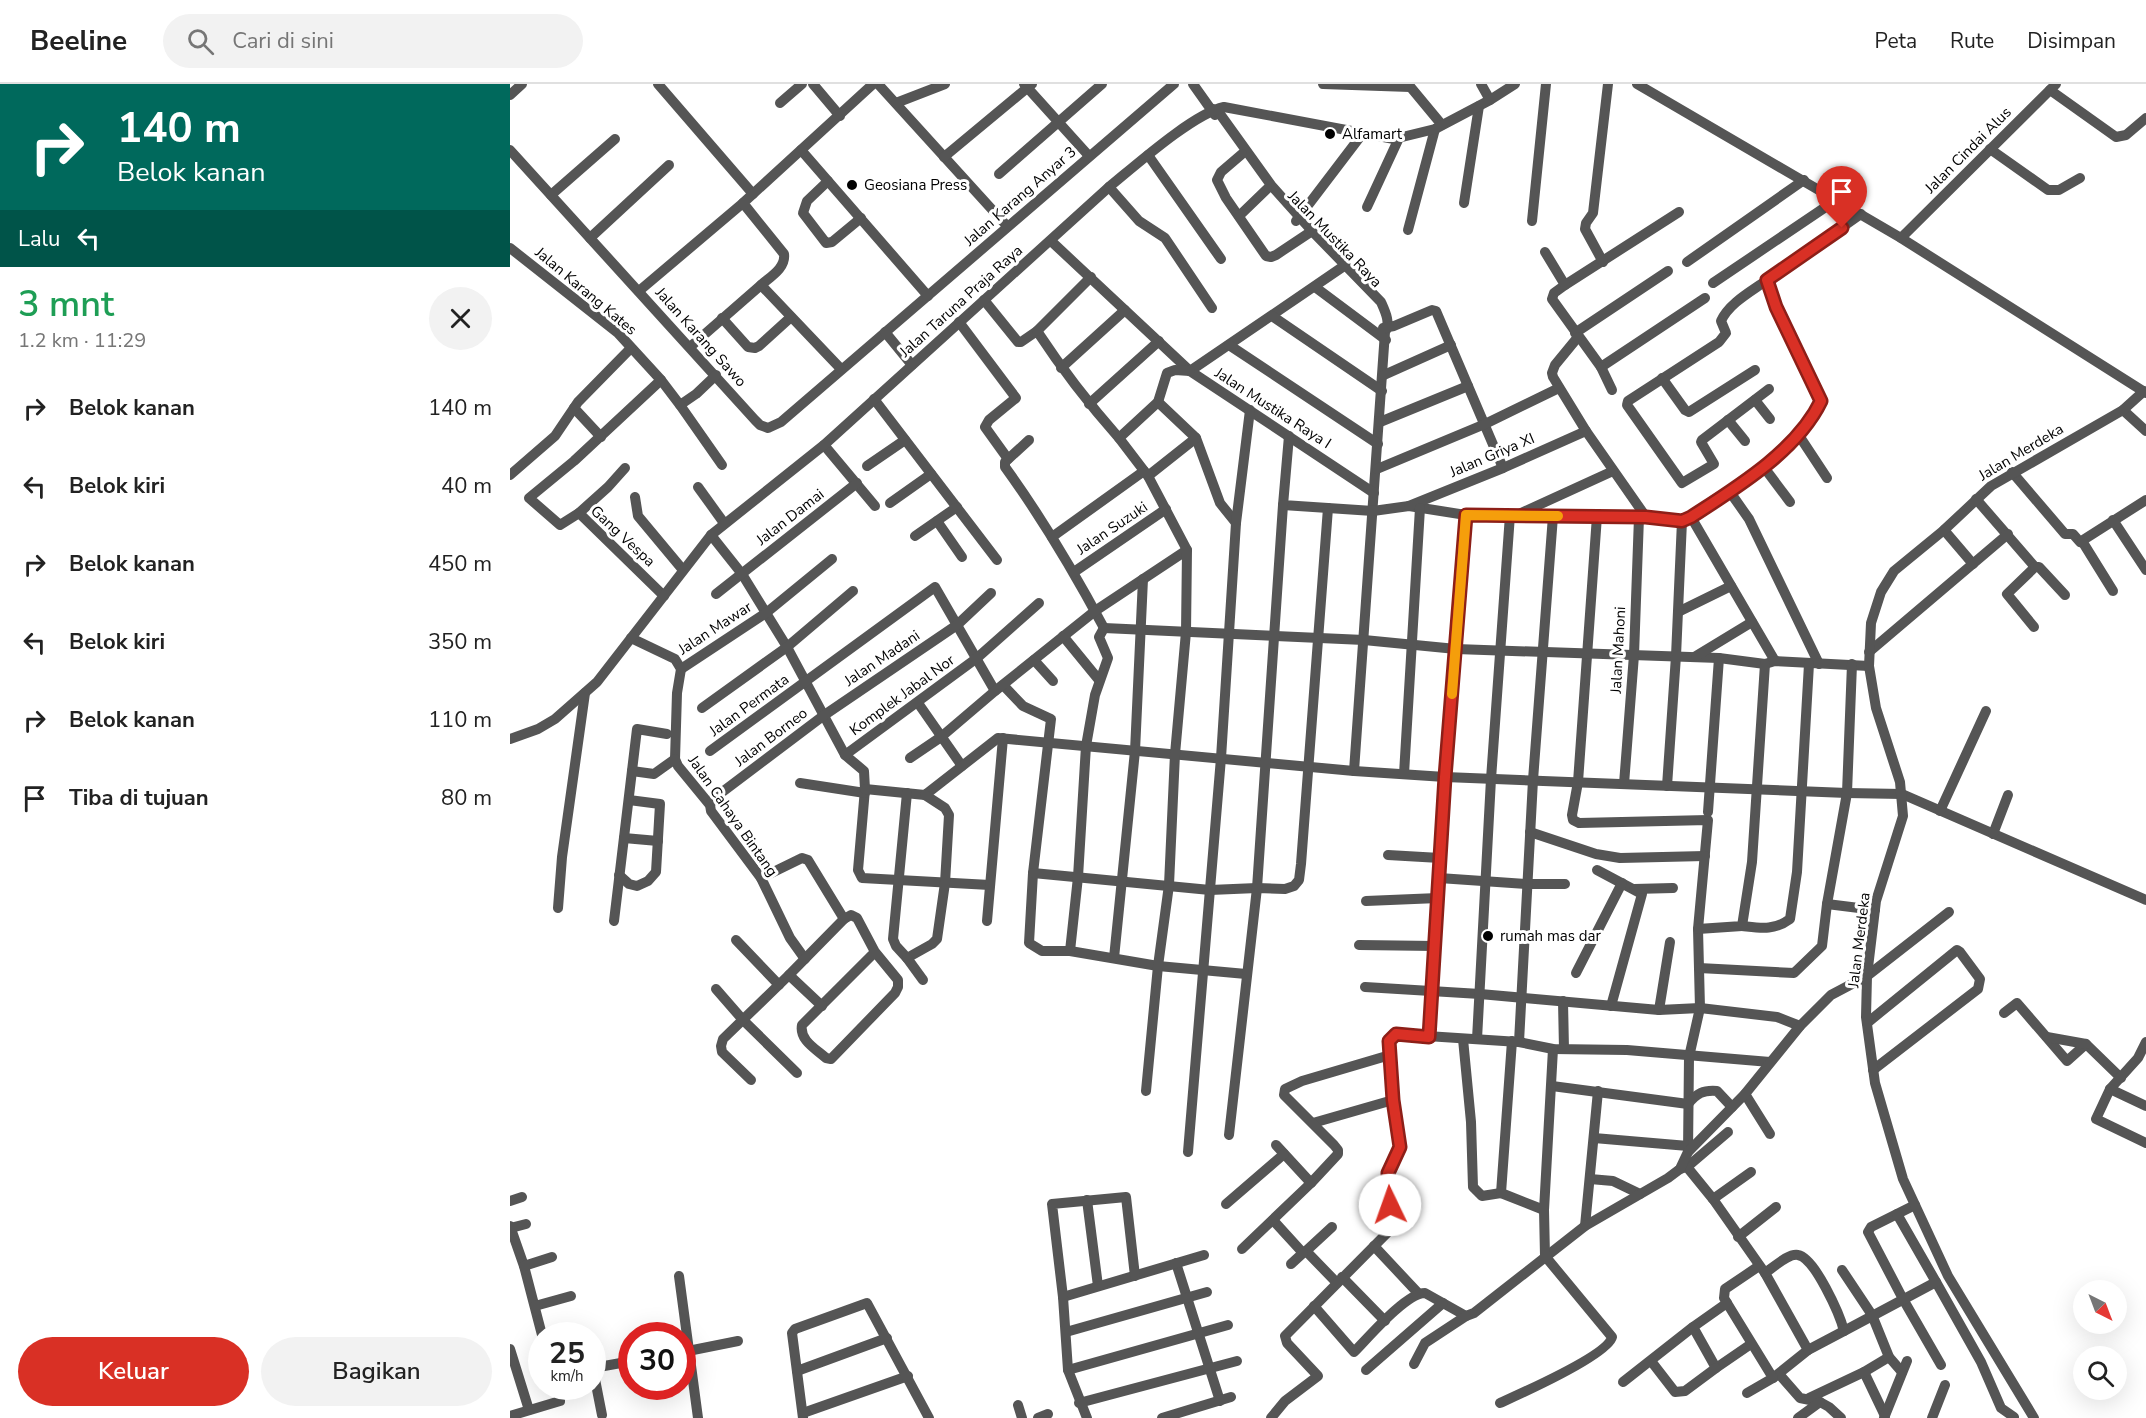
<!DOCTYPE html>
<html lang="id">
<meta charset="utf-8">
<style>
body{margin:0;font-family:"Nunito Sans",sans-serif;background:#f2f2f2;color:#222;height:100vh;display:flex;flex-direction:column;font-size:22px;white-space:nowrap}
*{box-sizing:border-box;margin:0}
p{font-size:20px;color:#767676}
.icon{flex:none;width:33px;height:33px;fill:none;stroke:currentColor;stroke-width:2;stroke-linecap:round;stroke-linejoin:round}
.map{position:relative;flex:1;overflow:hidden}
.drawer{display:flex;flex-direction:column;background:#fff;width:510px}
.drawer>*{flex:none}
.banner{background:#00695c;color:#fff;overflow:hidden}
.needle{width:39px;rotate:138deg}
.fabs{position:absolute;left:1563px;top:1196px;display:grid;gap:12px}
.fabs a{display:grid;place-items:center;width:54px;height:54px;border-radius:50%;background:#fff;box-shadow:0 6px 24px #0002;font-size:30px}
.speed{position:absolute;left:18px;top:1238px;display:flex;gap:12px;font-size:30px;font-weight:700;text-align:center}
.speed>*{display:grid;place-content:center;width:78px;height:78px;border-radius:50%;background:#fff;box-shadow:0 6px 24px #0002;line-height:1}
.speed small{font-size:15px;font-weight:400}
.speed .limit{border:9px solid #d22;background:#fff;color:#111}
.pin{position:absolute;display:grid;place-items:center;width:51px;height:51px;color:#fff;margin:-62px -26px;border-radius:50% 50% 50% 0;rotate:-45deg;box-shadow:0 0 6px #0007}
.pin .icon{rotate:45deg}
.me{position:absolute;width:66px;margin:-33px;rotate:357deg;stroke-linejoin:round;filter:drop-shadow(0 0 4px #0008)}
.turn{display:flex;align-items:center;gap:21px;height:126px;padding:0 18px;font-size:27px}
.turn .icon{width:78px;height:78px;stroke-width:2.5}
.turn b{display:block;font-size:42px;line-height:51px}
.then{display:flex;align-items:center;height:57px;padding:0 18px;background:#0003;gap:12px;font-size:22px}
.round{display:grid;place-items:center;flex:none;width:63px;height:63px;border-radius:32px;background:#f2f2f2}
.headline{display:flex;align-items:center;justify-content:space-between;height:102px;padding:0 18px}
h1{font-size:36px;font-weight:600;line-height:45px;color:#1e9e55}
.primary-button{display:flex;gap:12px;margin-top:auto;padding:12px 18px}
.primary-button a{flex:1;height:69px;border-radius:36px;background:#d93025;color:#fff;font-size:24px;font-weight:600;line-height:69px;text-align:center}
.primary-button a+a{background:#f2f2f2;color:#222}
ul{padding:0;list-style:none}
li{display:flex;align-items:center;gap:18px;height:78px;padding:0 18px}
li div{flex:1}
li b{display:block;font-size:22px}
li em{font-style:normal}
header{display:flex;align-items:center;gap:36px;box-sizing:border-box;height:84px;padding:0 30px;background:#fff;border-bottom:2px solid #e0e0e0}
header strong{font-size:28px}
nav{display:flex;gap:33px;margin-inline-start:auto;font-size:21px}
.search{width:420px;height:54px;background:#f2f2f2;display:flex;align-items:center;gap:15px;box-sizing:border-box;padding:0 21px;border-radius:33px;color:#767676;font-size:22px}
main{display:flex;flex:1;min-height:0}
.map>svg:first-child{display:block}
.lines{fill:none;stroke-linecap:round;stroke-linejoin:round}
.minor{stroke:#555;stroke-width:10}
.route-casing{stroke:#8d1f18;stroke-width:15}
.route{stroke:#d93025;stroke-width:10}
.slow{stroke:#f59e0b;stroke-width:10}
.poi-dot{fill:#000;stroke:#fff;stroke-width:2}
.labels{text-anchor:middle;stroke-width:6;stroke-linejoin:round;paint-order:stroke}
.poi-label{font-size:15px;fill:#000;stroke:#fff;text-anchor:start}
.street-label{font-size:15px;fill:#000;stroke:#fff}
</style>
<header>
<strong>Beeline</strong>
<div class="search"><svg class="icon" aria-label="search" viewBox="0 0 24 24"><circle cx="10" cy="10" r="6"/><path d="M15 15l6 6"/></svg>Cari di sini</div>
<nav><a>Peta</a><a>Rute</a><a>Disimpan</a></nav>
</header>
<main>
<section class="drawer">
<div class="banner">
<div class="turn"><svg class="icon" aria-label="right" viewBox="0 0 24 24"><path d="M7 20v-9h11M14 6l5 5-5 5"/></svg><div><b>140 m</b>Belok kanan</div></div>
<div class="then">Lalu<svg class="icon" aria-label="left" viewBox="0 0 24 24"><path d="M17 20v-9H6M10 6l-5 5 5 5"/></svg></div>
</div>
<div class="headline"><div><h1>3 mnt</h1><p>1.2 km · 11:29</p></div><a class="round"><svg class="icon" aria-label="close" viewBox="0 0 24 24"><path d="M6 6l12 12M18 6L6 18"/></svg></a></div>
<ul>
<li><svg class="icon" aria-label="right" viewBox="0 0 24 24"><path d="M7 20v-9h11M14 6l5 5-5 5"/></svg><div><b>Belok kanan</b></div><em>140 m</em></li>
<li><svg class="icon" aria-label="left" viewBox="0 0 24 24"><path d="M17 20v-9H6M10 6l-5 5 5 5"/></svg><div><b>Belok kiri</b></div><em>40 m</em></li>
<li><svg class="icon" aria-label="right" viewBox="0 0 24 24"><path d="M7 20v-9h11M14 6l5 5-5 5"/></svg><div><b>Belok kanan</b></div><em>450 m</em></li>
<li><svg class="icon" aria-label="left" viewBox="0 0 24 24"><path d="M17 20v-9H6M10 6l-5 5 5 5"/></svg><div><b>Belok kiri</b></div><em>350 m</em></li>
<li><svg class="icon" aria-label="right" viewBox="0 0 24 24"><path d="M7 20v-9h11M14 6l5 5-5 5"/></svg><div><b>Belok kanan</b></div><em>110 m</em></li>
<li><svg class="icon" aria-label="arrive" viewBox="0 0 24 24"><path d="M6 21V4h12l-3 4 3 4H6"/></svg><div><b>Tiba di tujuan</b></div><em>80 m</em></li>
</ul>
<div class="primary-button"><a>Keluar</a><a>Bagikan</a></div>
</section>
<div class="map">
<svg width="1636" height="1334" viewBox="0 0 1636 1334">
<rect width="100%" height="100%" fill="#fff"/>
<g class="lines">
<!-- minor -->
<g class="minor">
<path d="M148 0 243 110"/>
<path d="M303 0 330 32"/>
<path d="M368 0 497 142"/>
<path d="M514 0 579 72"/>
<path d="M683 0 705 31"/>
<path d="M813 0 900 3"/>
<path d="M898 0 932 41"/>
<path d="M971 0 980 16"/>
<path d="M1127 0 1391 154 1636 309"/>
<path d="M1540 6 1606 53 1616 51 1636 34"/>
<path d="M0 11 12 0"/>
<path d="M270 19 292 0"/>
<path d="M386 19 435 0"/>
<path d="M703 25 710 30 761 101 802 147 871 218C875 227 881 239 875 248L844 687"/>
<path d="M1480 65 1538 106H1549L1570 94"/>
<path d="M0 66 245 336 250 341 258 344 271 338 664 0"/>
<path d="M291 66 418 212"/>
<path d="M732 70 711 88 707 96 716 114 756 172 761 173 766 171 802 147"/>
<path d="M638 71 711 175"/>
<path d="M434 73 522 0"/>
<path d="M489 90 592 0"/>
<path d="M318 97 297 117 293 129 316 159 322 158 351 134"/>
<path d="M599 103 629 137 655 154 702 224"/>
<path d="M41 111 105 55"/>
<path d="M954 119 969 22"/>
<path d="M857 123 889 54"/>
<path d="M1169 128 1055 201 1044 209 1042 215 1091 283 1195 214"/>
<path d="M729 132 757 105"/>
<path d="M786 137 853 49"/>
<path d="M1022 137 1036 0"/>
<path d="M898 146 925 45"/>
<path d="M80 154 159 81"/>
<path d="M1391 154 1546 0"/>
<path d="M541 157 680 287"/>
<path d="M0 164 108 249 151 296 170 321 186 310 206 291"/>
<path d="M1035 168 1055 201"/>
<path d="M1093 178 1075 145 1076 139 1083 129 1098 0"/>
<path d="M1177 178 1294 96"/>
<path d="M834 182 680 287 864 409"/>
<path d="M1257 196C1242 207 1219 219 1211 237L1216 249 1209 258 1118 317 1117 321 1172 399 1204 380 1191 358 1192 356 1259 305"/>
<path d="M1203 199 1326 116"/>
<path d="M805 203 876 256"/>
<path d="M129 207 233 119"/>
<path d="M474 216 508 258H511L527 247C552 285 579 320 609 354"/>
<path d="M762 232 872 307"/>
<path d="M212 234 238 263 245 264 249 262 281 233"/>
<path d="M449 238 506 314 479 336 475 343 498 375"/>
<path d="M873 244 884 242 922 226 926 227 993 384"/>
<path d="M527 247 581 193"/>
<path d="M375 248 402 281"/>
<path d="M1065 249 1158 187"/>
<path d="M1068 253 1045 281 1042 289 1043 293 1076 347 1136 433"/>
<path d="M719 261 868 360"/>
<path d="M180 263 251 201"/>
<path d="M1091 283 1102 306"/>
<path d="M551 284 615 226"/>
<path d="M331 285 251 201C260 193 276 184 274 170L233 119 363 0"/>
<path d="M874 291 941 261"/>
<path d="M1152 294 1175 326 1179 328 1245 286"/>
<path d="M151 296 64 377 19 414 50 441 69 429 154 512"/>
<path d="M364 315 487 476"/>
<path d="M1245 316 1260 335"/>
<path d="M648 318 686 354 710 419 726 439"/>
<path d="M579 320 649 257"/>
<path d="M170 321 212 381"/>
<path d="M64 324 91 353"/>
<path d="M1613 326 1636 347"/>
<path d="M1218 336 1235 357"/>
<path d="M870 338 958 302"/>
<path d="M1288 350 1304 331 1310 317 1306 304 1281 257 1258 202 1257 196 1351 130"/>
<path d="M779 352 773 421 863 427 899 422 956 431 1136 433 1172 437 1220 408 1253 382 1288 350 1317 394"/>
<path d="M519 356 495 378V383C532 434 564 488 594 544"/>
<path d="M314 361 365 422"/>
<path d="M357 382 395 356"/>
<path d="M1253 382 1280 418"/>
<path d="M867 385 975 340 1049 304"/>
<path d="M1502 388 1555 450H1563L1570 458 1636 416"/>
<path d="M0 391 45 352 68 318 121 264"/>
<path d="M638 392 686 354"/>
<path d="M188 403 214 439"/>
<path d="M1220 408 1239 435 1309 580"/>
<path d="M125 413 128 432 173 486"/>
<path d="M1466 415 1525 483 1497 510 1524 543"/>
<path d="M380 419 421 390"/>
<path d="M899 422 993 384 1076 347"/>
<path d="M69 429 98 403 115 384"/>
<path d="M1011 429 1103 387"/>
<path d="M1087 432 1068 698 1062 731 1063 736 1069 739 1198 736 1188 845 1190 924 1179 973 1178 1068"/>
<path d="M1181 433 1265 577"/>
<path d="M1603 436 1636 486"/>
<path d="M427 437 452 473"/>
<path d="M1434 446 1463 480"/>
<path d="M201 451 232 490 277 563 335 671 354 687 355 705 348 786 352 794 480 801"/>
<path d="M405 452 447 423"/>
<path d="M542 453 634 387"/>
<path d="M1572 457 1603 507"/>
<path d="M1525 483H1529L1555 511"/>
<path d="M564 488 656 425"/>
<path d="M206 510 347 399"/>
<path d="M1168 528 1221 502"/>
<path d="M594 544 854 556 946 565 1209 574 1255 580 1265 577 1359 582"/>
<path d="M553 552 589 596"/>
<path d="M121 554 165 575 171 585 167 609 165 675 168 682 200 721 201 727 251 794 280 854 295 875"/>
<path d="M1359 568 1498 450"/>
<path d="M1186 572 1242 538"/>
<path d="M524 576 543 597"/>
<path d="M171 585 256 529 322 475"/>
<path d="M493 601 513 622 541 635 523 789 519 859 532 867H560L648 882 736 890"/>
<path d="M408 619 452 682"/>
<path d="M192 624 277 563 343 507"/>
<path d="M0 655 28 645 45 635 87 598 201 451 314 361 599 103C626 81 683 30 714 23L884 55 925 45 980 16 1005 0"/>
<path d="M200 667 425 503 485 607"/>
<path d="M335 671 467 574 529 519"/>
<path d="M400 674 431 653 485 607 585 527 677 466"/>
<path d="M122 687 144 690 165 675"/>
<path d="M894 690 910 424"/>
<path d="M290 699 355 709"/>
<path d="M1114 700 1124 571 1129 433"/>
<path d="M1157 702 1166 572 1172 437"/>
<path d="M355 705 415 711 488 654 844 687 935 693 1337 709 1392 710 1636 816"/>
<path d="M397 709 383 855 386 862 397 874 422 860 427 855 435 799 439 731 435 724 415 711"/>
<path d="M200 721 203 715 313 632 447 541 481 509"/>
<path d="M1430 727 1476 627"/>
<path d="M1198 728 1209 574"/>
<path d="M1020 748 1086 770 1110 774 1195 772"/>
<path d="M1483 750 1498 711"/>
<path d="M114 754 148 757"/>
<path d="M878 771 930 774"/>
<path d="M1087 786 1132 810 1101 922"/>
<path d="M523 789 700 806 747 804 775 805 784 802 789 796 791 780 818 424"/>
<path d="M109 791 119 800 127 802 138 797 146 788 150 720 119 716"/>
<path d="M251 794 292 774 298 776 334 835"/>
<path d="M929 794 1017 800H1055"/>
<path d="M1124 805 1163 804"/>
<path d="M856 817 928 814"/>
<path d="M1317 820 1365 826"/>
<path d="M48 824 52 773 75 609"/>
<path d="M104 837 127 645 157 650"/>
<path d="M477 837 493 654"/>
<path d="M1232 842C1250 844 1264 847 1280 835L1287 788 1299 580"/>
<path d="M1188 845 1232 842 1242 778 1255 580"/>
<path d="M226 856 269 901"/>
<path d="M849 861 925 862"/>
<path d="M560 867 568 793 576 662 585 611 598 574 589 553 594 544"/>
<path d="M397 874 413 896"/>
<path d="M604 874 625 667 633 495"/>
<path d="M1189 884 1284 889 1312 862 1317 820 1337 709 1342 580"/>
<path d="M1066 889 1112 799"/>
<path d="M279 891 334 835 341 831 347 834 365 868 388 896V903L385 909 321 975 316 974C306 965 289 956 292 941L365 868"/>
<path d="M855 903 970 910 1149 926 1190 924 1267 933 1290 942"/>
<path d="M206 905 233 936 287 989"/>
<path d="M1053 917 1054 965"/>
<path d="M1149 926 1160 858"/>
<path d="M1494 929 1507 919 1557 977 1576 960 1611 994"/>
<path d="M1357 939 1447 866 1450 868 1470 895 1468 905 1363 986"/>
<path d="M919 953 935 693 956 431"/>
<path d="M1537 953 1576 960"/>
<path d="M953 955 961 1038 963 1103 972 1112 991 1109"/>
<path d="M967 955 981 695 1000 431"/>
<path d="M1002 957 991 1109 1034 1126"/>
<path d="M1009 958 1023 696 1043 432"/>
<path d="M1636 958 1628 974 1600 1005 1586 1035 1636 1059"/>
<path d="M241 996 212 968 211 962 213 955 279 891 312 922"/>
<path d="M1042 1002 1178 1020C1187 1009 1193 1006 1207 1007L1222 1023"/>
<path d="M1600 1005 1636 1022"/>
<path d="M636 1007 648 882 659 801 665 670 676 548 677 466 638 392 609 354 648 318 657 289 665 286 680 287"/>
<path d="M1235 1010 1260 1050"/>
<path d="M803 1039 883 1016 879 957 886 950 1009 958 1043 965 1117 966 1260 978"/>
<path d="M719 1051 747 804 773 421"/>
<path d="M1084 1054 1178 1062"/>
<path d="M766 1061 801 1099"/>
<path d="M678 1068 711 674 726 439 740 326"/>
<path d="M1177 1083 1218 1048"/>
<path d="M1170 1085 1177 1083 1203 1115 1255 1189 1298 1266 1263 1294"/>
<path d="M1080 1095 1103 1097 1130 1110"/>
<path d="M1203 1115 1241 1088"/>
<path d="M577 1116 588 1202"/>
<path d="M0 1117 12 1113"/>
<path d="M716 1120 774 1070"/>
<path d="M1405 1121 1361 1143 1358 1148 1393 1215 1431 1281"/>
<path d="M763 1136 793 1169 796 1167 827 1199"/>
<path d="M0 1142 14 1182 32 1251"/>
<path d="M1075 1142 1088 1007"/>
<path d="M1 1144 16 1140"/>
<path d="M1228 1153 1266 1123"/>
<path d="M864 1162 908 1209"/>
<path d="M732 1165 801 1099 828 1070V1066L824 1061 774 1011 775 1005 792 997 880 971"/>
<path d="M796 1167 822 1143"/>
<path d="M666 1179 710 1317"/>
<path d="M781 1180 793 1169"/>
<path d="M14 1182 42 1173"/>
<path d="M1332 1186 1362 1231 1379 1273 1392 1288"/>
<path d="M1255 1189C1263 1184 1278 1169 1288 1171 1305 1174 1330 1231 1334 1247L1298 1266"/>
<path d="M169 1192 188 1334"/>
<path d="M832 1193 875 1237"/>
<path d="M1426 1198 1471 1278 1491 1324 1504 1333"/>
<path d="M553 1213 694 1171"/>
<path d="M1217 1219 1214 1214 1215 1205 1249 1182"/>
<path d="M25 1222 61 1212"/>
<path d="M804 1222 844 1268C858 1254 896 1209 915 1209L956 1232 964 1229 1075 1142 1158 1094 1170 1085 1178 1068 1235 1010 1290 942 1321 911 1357 892 1439 828"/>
<path d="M1183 1243 1206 1284 1241 1260"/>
<path d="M1334 1247 1426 1198 1387 1130"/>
<path d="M556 1248 697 1208"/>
<path d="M0 1265 19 1326"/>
<path d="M173 1268 228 1257"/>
<path d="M1141 1277 1165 1308 1175 1307 1206 1284"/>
<path d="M82 1280 92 1331"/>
<path d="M904 1280 915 1259 956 1232"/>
<path d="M83 1284 122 1277"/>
<path d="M558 1286 718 1241"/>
<path d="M856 1286 933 1219"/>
<path d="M287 1287 377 1254"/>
<path d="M1354 1288 1375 1332"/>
<path d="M1269 1290 1290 1314 1310 1318 1319 1323 1331 1334"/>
<path d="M1113 1298 1183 1243 1217 1219 1263 1294 1237 1309"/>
<path d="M1299 1314 1354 1288 1379 1273"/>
<path d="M569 1319 727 1277"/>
<path d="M990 1319C1010 1310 1098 1271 1102 1253L1035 1172 1034 1126 1043 965"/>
<path d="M508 1321 512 1334"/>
<path d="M293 1329 398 1292"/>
<path d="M0 1332 50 1317 47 1302"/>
<path d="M293 1334 282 1249 285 1245 357 1219 419 1334"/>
<path d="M528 1334 538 1330"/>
<path d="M577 1334 558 1286 553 1213 542 1120 616 1113 625 1192"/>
<path d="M652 1334 721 1313"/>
<path d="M761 1334 775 1317 808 1292 777 1259 775 1252 880 1146 878 1089 889 1063 883 1016"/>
<path d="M1288 1334 1310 1318"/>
<path d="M1374 1334 1397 1277"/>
<path d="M1422 1334 1435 1301"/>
<path d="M1524 1334 1438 1192 1393 1095 1365 999 1356 933 1357 892 1366 817 1393 732 1390 698 1366 624 1359 582 1361 539 1371 508 1384 487 1434 446 1481 402 1613 326 1634 307"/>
</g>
</g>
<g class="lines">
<defs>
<path id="route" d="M880 1121 878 1089 890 1063 883 1016 879 957 886 950 919 953 935 693 956 431 1136 433 1172 437 1181 433C1226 404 1287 367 1311 317L1266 223 1257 196 1332 144"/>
</defs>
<!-- route casing -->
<use href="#route" class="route-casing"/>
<!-- route -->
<use href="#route" class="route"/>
<!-- slow -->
<path class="slow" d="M942 610 956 431 1048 432"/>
</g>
<!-- markers -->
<g class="poi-dot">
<circle cx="820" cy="50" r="6"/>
<circle cx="342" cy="101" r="6"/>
<circle cx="978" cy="852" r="6"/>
</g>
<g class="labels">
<!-- poi labels -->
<g class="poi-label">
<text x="832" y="55">Alfamart</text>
<text x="354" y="106">Geosiana Press</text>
<text x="990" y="857">rumah mas dar</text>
</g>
<!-- street labels -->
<g class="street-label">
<text transform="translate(1458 66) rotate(-45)" y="5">Jalan Cindai Alus</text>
<text transform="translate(510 112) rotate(-41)" y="5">Jalan Karang Anyar 3</text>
<text transform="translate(825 155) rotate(46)" y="5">Jalan Mustika Raya</text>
<text transform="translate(76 207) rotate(40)" y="5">Jalan Karang Kates</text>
<text transform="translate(451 217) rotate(-42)" y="5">Jalan Taruna Praja Raya</text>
<text transform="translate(191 253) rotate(48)" y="5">Jalan Karang Sawo</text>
<text transform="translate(763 324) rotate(33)" y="5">Jalan Mustika Raya I</text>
<text transform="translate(1511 368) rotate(-31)" y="5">Jalan Merdeka</text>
<text transform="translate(982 371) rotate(-23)" y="5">Jalan Griya XI</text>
<text transform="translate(280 433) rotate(-38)" y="5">Jalan Damai</text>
<text transform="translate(602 444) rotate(-34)" y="5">Jalan Suzuki</text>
<text transform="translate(113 452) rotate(43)" y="5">Gang Vespa</text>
<text transform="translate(205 544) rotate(-33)" y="5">Jalan Mawar</text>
<text transform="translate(1108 566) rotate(-87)" y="5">Jalan Mahoni</text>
<text transform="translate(372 574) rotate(-34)" y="5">Jalan Madani</text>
<text transform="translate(392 611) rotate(-36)" y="5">Komplek Jabal Nor</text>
<text transform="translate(239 621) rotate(-36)" y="5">Jalan Permata</text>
<text transform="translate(261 653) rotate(-37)" y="5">Jalan Borneo</text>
<text transform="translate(223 732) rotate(55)" y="5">Jalan Cahaya Bintang</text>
<text transform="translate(1349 856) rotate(-83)" y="5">Jalan Merdeka</text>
</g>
</g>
</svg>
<div class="fabs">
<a><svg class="needle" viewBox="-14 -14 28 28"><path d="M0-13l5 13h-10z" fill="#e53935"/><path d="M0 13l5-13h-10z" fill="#767676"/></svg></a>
<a><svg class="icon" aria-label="search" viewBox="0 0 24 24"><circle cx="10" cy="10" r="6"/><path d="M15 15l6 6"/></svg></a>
</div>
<div class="speed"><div>25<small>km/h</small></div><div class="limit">30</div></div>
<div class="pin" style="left:1332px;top:144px;background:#d93025"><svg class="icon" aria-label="arrive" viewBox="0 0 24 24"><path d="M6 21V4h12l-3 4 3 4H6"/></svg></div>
<svg class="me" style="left:880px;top:1121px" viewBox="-20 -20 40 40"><circle r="19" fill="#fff"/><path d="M0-13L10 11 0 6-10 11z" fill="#d93025"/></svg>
</div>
</main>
